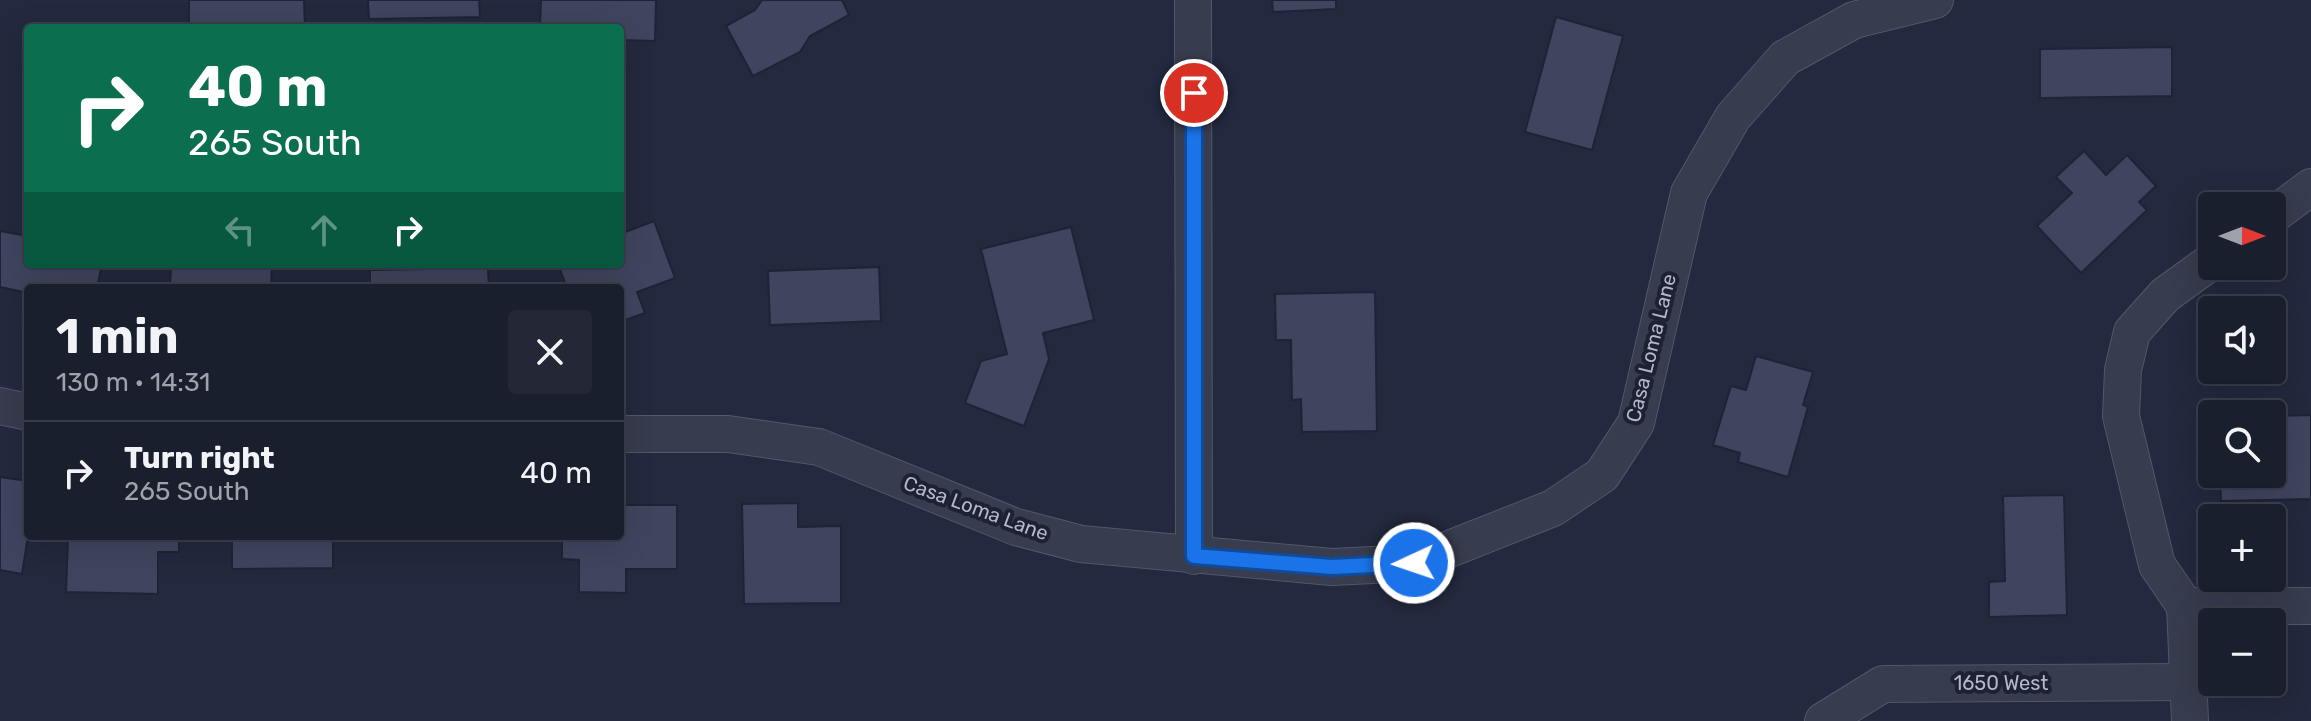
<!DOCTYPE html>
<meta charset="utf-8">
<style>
body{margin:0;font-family:Rubik,sans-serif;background:#232736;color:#f1f3f6;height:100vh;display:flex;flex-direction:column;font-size:30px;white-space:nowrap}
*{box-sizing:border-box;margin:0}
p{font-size:26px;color:#9fa2aa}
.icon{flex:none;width:44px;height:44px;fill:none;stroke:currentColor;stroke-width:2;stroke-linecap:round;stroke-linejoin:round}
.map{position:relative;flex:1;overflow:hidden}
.drawer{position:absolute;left:24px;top:284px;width:600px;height:256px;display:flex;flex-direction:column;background:#1a1f2e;border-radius:8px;box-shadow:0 8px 32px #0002,0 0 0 2px #383d4a}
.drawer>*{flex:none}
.top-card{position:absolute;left:24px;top:24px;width:600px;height:244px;border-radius:8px;box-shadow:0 8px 32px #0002,0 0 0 2px #383d4a;background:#0b6e4f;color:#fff;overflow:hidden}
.needle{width:52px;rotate:90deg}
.controls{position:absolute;left:2198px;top:192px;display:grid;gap:16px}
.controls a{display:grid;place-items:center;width:88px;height:88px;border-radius:8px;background:#1a1f2e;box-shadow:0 8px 32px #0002,0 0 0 2px #383d4a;font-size:40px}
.pin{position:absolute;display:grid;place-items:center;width:68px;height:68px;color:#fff;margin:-34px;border:4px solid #fff;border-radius:50%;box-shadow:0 2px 8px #0007}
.me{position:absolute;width:88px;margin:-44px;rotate:267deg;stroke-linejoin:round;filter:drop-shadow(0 0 6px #0008)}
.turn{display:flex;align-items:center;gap:28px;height:168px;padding:0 32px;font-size:36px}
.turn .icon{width:104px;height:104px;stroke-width:2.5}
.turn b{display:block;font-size:56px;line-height:68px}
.lanes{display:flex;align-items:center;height:76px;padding:0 32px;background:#0003;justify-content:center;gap:40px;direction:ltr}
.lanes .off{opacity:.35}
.round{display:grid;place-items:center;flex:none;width:84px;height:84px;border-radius:8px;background:#232736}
.headline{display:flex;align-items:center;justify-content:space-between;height:136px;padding:0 32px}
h1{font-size:48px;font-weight:700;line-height:60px}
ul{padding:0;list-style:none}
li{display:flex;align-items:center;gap:24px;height:104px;padding:0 32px;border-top:2px solid #383d4a}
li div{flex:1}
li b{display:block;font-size:30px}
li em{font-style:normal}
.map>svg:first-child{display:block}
.building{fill:#3f455e;stroke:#1e2335;stroke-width:2}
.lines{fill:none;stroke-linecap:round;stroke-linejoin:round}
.street-casing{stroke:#525769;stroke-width:38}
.street{stroke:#373c4e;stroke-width:36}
.route-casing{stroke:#114b97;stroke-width:20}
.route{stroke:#1a73e8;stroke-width:14}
.labels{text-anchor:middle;stroke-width:8;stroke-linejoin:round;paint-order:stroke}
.street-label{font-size:20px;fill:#b3b7c9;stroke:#1c2133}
</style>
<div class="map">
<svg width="2311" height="721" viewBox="0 0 2311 721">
<rect width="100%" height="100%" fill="#23293e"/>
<!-- building -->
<g class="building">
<path d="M189 0H304L305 28H189Z"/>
<path d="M368 0H479L480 17 369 19Z"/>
<path d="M541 0H656L655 41 624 40V48H620V28H540Z"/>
<path d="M762 0H842L849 15 810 36 800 52 753 76 726 26 755 10Z"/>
<path d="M1272 0H1336V9L1273 12Z"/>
<path d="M1556 17 1623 36 1592 150 1525 132Z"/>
<path d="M2172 47V96L2040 98V49Z"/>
<path d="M2084 151 2106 175 2127 155 2156 186 2139 202 2147 210 2081 273 2037 226 2072 193 2056 177Z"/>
<path d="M654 221 675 278 637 292 645 313 620 322V288H567L558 264H620V234Z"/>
<path d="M1071 227 1094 320 1043 333 1049 359 1024 426 965 403 981 361 1007 354 981 249Z"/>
<path d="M0 231 28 236V264H102L97 288H28V293L0 287Z"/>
<path d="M171 264H272L271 288H170Z"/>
<path d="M879 267 881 321 770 325 768 271Z"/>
<path d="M488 268 489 288H370V270Z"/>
<path d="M1375 292 1377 431 1302 432 1301 399 1292 400 1291 340H1276L1275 294Z"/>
<path d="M1756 356 1813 372 1803 405 1808 407 1788 477 1738 462 1740 453 1713 445 1731 386 1746 390Z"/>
<path d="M2311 415V499L2221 501 2220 474H2272V416Z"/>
<path d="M0 477 28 481V536L22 574 0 570Z"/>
<path d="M2064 495 2067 615 1989 617V582L2005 581 2003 496Z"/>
<path d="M798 503V527L841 526V603L744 604 742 504Z"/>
<path d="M620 505H677V569H626V593L579 592V560L562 559V536H620Z"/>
<path d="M68 536H179V552H158V594L66 592Z"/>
<path d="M232 536H333V568L232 569Z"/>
</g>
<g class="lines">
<defs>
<g id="street">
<path d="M1193 0 1194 556"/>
<path d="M2272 216 2311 187"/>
<path d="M0 406 28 412"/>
<path d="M620 434H728L819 447 1016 527 1081 544 1332 567 1414 563 1553 508 1602 475 1636 423 1689 193 1733 117 1785 58 1854 20 1935 0"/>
<path d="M2185 606 2157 565 2121 416 2123 370 2132 332 2165 295 2212 261"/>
<path d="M2185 606H2311"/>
<path d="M2185 606 2190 721"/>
<path d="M1823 721 1883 684 2189 682"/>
</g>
</defs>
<!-- street casing -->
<use href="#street" class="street-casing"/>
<!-- street -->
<use href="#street" class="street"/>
</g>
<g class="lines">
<defs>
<path id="route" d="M1194 93V556L1332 567 1414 563"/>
</defs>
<!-- route casing -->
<use href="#route" class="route-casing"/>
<!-- route -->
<use href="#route" class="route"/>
</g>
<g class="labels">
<!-- street labels -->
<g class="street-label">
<text transform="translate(1651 348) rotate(-76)" y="7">Casa Loma Lane</text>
<text transform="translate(976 508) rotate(20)" y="7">Casa Loma Lane</text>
<text x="2001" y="690">1650 West</text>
</g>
</g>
</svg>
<div class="controls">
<a><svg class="needle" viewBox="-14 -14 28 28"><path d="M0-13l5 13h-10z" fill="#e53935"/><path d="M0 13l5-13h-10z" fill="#9fa2aa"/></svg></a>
<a><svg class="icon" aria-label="sound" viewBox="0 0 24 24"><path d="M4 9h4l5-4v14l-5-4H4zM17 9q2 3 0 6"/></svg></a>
<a><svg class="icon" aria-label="search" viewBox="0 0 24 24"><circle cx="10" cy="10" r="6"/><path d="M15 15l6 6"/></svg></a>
<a>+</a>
<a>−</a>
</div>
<div class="pin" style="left:1194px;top:93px;background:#d93025"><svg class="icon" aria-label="arrive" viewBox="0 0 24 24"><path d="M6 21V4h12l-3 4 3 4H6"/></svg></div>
<svg class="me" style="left:1414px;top:563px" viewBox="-20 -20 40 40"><circle r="17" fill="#1a73e8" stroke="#fff" stroke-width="3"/><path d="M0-11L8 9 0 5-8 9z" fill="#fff"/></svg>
<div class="top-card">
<div class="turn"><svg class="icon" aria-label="right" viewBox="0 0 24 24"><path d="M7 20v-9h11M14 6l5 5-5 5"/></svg><div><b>40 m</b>265 South</div></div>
<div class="lanes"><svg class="icon off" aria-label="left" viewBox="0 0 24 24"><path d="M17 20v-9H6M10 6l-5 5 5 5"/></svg><svg class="icon off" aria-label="ahead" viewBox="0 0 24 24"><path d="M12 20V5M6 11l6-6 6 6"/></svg><svg class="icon" aria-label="right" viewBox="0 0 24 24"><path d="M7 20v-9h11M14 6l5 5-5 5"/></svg></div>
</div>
<section class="drawer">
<div class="headline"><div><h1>1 min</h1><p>130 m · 14:31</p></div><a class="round"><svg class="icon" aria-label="close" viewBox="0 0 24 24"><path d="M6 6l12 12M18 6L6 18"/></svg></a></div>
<ul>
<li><svg class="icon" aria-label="right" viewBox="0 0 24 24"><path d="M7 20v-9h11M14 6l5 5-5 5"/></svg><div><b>Turn right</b><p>265 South</p></div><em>40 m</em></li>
</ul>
</section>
</div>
